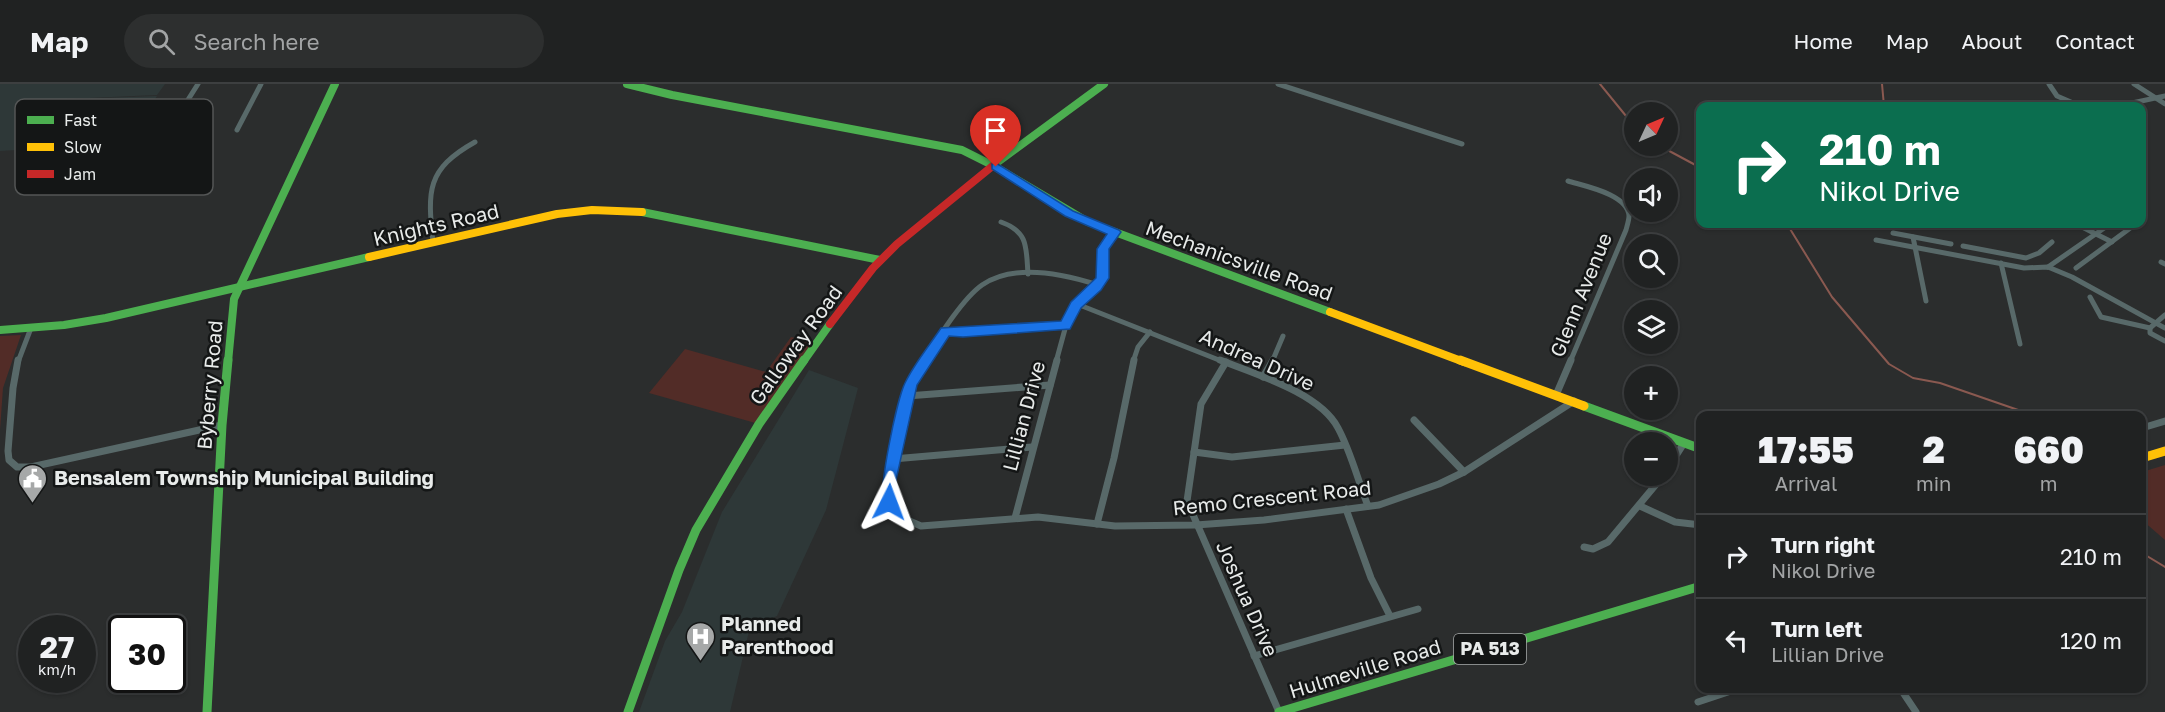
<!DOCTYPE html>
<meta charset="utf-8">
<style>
body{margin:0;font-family:"Golos Text",sans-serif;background:#2d2f2f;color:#f1f3f6;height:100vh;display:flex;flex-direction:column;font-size:22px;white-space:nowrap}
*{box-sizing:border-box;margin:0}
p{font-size:20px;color:#a2a4a5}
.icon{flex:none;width:33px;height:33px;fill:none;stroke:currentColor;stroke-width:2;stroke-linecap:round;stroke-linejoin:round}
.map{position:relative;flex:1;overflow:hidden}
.details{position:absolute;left:1696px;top:327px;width:450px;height:282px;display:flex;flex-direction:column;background:#202222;border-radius:12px;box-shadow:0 2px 4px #0004,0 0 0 2px #3d3f40}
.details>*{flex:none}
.top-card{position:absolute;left:1696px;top:18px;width:450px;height:126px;border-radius:12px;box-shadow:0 2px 4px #0004,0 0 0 2px #3d3f40;background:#0b6e4f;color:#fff;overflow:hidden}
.needle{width:39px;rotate:46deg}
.fabs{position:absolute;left:1624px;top:18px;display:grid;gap:12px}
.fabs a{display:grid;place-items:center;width:54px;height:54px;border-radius:50%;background:#202222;box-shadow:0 2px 4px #0004,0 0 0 2px #3d3f40;font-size:30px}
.speed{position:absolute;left:18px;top:531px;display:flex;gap:12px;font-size:30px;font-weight:700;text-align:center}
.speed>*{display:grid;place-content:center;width:78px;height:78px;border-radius:50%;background:#202222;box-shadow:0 2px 4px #0004,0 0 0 2px #3d3f40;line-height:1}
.speed small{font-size:15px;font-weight:400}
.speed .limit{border:3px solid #111;border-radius:9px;background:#fff;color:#111}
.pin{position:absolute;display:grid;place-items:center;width:51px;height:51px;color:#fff;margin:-62px -26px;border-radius:50% 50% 50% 0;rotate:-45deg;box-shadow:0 0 6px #0007}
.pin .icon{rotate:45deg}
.me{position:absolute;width:66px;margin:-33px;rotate:3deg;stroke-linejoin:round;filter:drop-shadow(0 0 4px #0008)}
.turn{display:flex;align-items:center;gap:21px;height:126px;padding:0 24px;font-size:27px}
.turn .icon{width:78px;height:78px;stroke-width:2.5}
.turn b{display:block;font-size:42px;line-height:51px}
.eta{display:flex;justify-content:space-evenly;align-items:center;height:102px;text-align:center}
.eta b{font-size:36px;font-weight:800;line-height:42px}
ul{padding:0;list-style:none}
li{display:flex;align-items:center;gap:18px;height:84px;padding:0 24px;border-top:2px solid #3d3f40}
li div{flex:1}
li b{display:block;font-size:22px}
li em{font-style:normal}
header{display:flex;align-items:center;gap:36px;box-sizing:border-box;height:84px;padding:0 30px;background:#202222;border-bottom:2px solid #3d3f40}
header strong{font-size:28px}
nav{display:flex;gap:33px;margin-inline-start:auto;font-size:21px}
.search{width:420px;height:54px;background:#2d2f2f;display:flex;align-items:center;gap:15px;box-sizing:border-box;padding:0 21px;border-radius:33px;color:#a2a4a5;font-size:22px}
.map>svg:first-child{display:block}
.built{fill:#2e3838}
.green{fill:#522c27}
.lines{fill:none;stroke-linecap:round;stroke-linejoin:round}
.stream{stroke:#8a5950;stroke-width:2}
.street-far1{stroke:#586969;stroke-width:5}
.street{stroke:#586969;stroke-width:7}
.fast-far1{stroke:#4caf50;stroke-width:8}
.fast{stroke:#4caf50;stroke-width:9}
.slow-far1{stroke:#ffc107;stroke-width:8}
.slow{stroke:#ffc107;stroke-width:9}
.jam{stroke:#c62828;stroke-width:8}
.route{fill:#1a73e8;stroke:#114b97;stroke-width:1.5}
.labels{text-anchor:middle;stroke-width:5;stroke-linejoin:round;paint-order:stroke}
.shield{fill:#141616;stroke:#a8abaa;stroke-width:1.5}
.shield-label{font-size:18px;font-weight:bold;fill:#e8ebea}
.street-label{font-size:20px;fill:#e8ebea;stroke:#141616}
.poi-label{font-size:20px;font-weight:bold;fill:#e8ebea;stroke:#141616;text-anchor:start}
.key{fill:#141616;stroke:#545656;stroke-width:1.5}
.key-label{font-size:16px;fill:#e8ebea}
</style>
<header>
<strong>Map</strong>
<div class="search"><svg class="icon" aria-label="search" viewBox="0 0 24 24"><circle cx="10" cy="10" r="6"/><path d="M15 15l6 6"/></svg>Search here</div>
<nav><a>Home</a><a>Map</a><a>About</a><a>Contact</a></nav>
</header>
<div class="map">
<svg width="2165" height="628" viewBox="0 0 2165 628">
<rect width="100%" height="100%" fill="#2b2d2d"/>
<!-- built -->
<g class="built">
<path d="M0 0H165L157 11 45 16 157 12 125 59 0 67Z"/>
<path d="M809 286 858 304 826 426 777 532 750 543 730 628H639L665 557 682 528 722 428Z"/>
</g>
<!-- green -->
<g class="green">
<path d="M21 251 3 304 0 346V252Z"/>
<path d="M791 253 815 259 759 340 649 309 685 265 766 288Z"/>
<path d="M2165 381V456L2142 436V388Z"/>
</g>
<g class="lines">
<!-- stream -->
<g class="stream">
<path d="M1600 0 1635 43"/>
<path d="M1882 0 1884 22"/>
<path d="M1660 62 1701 84"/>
<path d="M1787 140 1832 213 1889 280 1913 294 1940 299 2024 328 2025 332"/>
<path d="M2142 469 2165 483"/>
</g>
<!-- street-far1 -->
<g class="street-far1">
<path d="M1278 0 1462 60"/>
<path d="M2049 0 2057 12 2080 22"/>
<path d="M2134 0 2165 20"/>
<path d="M2118 22 2165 12"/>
<path d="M179 30 198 0"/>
<path d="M237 46 261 0"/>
<path d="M1568 97C1584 102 1628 110 1629 132 1629 136 1627 142 1626 146L1570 278"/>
<path d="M1001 138C1029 148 1026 164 1028 190"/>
<path d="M2076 140 2112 158"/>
<path d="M1893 149 1951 160"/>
<path d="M1913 153 1926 217"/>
<path d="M1876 156 2024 184 2048 183 2072 193 2165 244"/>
<path d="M433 159C428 108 425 86 475 58"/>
<path d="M1963 162 2026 174 2039 169 2052 158"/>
<path d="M2161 178 2165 180"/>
<path d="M2001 179 2020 260"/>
<path d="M2048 183 2110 140"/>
<path d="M2076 184 2133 142"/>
<path d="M2090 213 2101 233 2150 244 2165 231"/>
<path d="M1077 220 1224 278"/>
<path d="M2150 244V249L2165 257"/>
<path d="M946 247 1066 242"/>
<path d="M18 278 31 244"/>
<path d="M923 278C937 256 962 215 982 201 1014 179 1064 190 1098 201"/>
<path d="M1056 278 1068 234 1075 221 1097 203 1102 194 1103 165 1115 148"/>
<path d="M1133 278 1138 263 1150 248"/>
<path d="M1272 278 1283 252"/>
</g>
<!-- street -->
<g class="street">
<path d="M18 276 13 304 8 367 9 376 17 383H31L222 341"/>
<path d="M924 276 912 297 904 321 892 378 889 410 891 424 898 432 921 442 1038 433 1115 442 1196 441 1264 436 1379 421 1439 400 1464 388 1574 317"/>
<path d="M1220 276C1255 290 1320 309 1338 344 1351 368 1358 397 1368 422"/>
<path d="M1226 278 1201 320 1187 417 1279 628"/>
<path d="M1263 293 1273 276"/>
<path d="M1556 311 1571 276"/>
<path d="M907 312 1050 301"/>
<path d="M1414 336 1464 388"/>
<path d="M2142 344 2165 337"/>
<path d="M1194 368 1232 373 1345 361"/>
<path d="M893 375 1032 363"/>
<path d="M1668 384 1684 359"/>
<path d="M1640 422 1675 438 1701 441"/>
<path d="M1346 425 1371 494 1390 532"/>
<path d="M1015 434 1057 276"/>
<path d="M1097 440 1114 374 1134 276"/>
<path d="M1584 463 1593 465 1608 458 1663 392"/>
<path d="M1254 572 1418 525"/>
<path d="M1900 604 1916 628"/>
<path d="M1698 618 1740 604"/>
</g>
<!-- fast-far1 -->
<g class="fast-far1">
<path d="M627 0 672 11 962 66 994 82 1088 138 1330 228"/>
<path d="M995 80 1104 0"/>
<path d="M642 128 880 176"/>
<path d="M0 246 64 241 106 234 369 173"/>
<path d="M228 278 234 215 335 0"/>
<path d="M803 278 830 240"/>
</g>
<!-- fast -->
<g class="fast">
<path d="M1584 322 1701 365"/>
<path d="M207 628 222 341 228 276"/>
<path d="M628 628 679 486 696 446 759 340 804 276"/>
<path d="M1279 628 1701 502"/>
</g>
<!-- slow-far1 -->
<g class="slow-far1">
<path d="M369 173 557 130 592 126 642 128"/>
<path d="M1330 228 1464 278"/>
</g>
<!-- slow -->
<g class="slow">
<path d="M1460 276 1584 322"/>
<path d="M2142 374 2165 367"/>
</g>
<!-- jam -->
<path class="jam" d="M830 240 873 184 897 160 995 80"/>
</g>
<!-- route -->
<path class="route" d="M996 79 1073 127 1119 146 1121 148 1109 165V194L1101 206 1081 224 1070 245 963 253 949 252 917 301 896 396 894 423H884C877 409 897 315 905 299 914 280 929 262 941 244L1061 237 1071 218 1096 194 1097 165 1107 150 1065 132 992 85V80Z"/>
<!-- icons -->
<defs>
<symbol id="civic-pin" viewBox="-11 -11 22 30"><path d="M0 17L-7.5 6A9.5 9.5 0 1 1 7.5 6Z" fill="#a6a8a8" stroke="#141616"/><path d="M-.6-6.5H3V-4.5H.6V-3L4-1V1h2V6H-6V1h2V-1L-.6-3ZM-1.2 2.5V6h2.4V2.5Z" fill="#fff"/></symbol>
<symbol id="hospital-pin" viewBox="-11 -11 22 30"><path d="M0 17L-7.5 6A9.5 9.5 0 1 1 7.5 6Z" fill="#a6a8a8" stroke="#141616"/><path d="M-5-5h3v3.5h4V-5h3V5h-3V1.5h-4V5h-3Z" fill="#fff"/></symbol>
</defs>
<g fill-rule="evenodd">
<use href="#civic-pin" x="16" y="378" width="33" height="45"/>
<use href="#hospital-pin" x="684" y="536" width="33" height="45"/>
</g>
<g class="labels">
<!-- shield labels -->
<rect class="shield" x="1454" y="550" width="72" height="30" rx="4.5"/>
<g class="shield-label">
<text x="1490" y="571">PA 513</text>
</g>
<!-- street labels -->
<g class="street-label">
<text transform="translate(436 141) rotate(-13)" y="7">Knights Road</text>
<text transform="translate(1239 177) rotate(20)" y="7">Mechanicsville Road</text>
<text transform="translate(1581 211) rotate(-68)" y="7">Glenn Avenue</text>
<text transform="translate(796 261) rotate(-54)" y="7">Galloway Road</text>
<text transform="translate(1257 276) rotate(24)" y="7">Andrea Drive</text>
<text transform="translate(210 301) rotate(-85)" y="7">Byberry Road</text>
<text transform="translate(1024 332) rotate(-75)" y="7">Lillian Drive</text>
<text transform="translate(1272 414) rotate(-6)" y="7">Remo Crescent Road</text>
<text transform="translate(1247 515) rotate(66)" y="7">Joshua Drive</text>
<text transform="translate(1365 585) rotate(-17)" y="7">Hulmeville Road</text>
</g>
<!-- poi labels -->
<g class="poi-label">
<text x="54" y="401">Bensalem Township Municipal Building</text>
<text x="721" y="547">Planned<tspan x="721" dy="23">Parenthood</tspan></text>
</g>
</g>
<!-- legend -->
<rect x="15" y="15" width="198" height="96" rx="9" class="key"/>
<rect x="27" y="32" width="27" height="8" fill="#4caf50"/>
<rect x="27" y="59" width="27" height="8" fill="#ffc107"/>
<rect x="27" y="86" width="27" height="8" fill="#c62828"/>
<g class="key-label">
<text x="64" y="42">Fast</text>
<text x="64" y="69">Slow</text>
<text x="64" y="96">Jam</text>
</g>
</svg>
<div class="fabs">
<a><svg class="needle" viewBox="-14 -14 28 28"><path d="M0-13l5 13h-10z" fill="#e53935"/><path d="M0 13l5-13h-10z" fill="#a2a4a5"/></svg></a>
<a><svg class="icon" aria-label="sound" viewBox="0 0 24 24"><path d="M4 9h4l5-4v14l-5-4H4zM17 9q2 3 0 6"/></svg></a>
<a><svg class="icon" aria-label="search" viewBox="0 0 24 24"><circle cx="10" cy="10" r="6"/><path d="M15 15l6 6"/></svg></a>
<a><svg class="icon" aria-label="layers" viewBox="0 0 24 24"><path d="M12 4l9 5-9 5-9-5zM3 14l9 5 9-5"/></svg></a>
<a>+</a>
<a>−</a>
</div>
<div class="speed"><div>27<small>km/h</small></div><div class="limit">30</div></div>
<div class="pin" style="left:996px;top:83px;background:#d93025"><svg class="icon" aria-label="arrive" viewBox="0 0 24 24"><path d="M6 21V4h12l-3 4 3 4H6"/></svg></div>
<svg class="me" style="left:889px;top:418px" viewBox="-20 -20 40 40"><path d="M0-17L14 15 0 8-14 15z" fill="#1a73e8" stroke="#fff" stroke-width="4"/></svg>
<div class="top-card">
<div class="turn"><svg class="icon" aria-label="right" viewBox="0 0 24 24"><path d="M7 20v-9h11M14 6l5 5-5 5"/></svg><div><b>210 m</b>Nikol Drive</div></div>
</div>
<section class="details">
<div class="eta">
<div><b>17:55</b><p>Arrival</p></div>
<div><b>2</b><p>min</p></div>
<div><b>660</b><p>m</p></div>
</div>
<ul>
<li><svg class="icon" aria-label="right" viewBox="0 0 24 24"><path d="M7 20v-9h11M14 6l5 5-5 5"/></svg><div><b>Turn right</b><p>Nikol Drive</p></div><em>210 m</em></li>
<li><svg class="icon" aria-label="left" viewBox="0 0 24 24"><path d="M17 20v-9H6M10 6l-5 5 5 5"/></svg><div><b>Turn left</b><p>Lillian Drive</p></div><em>120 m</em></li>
</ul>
</section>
</div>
